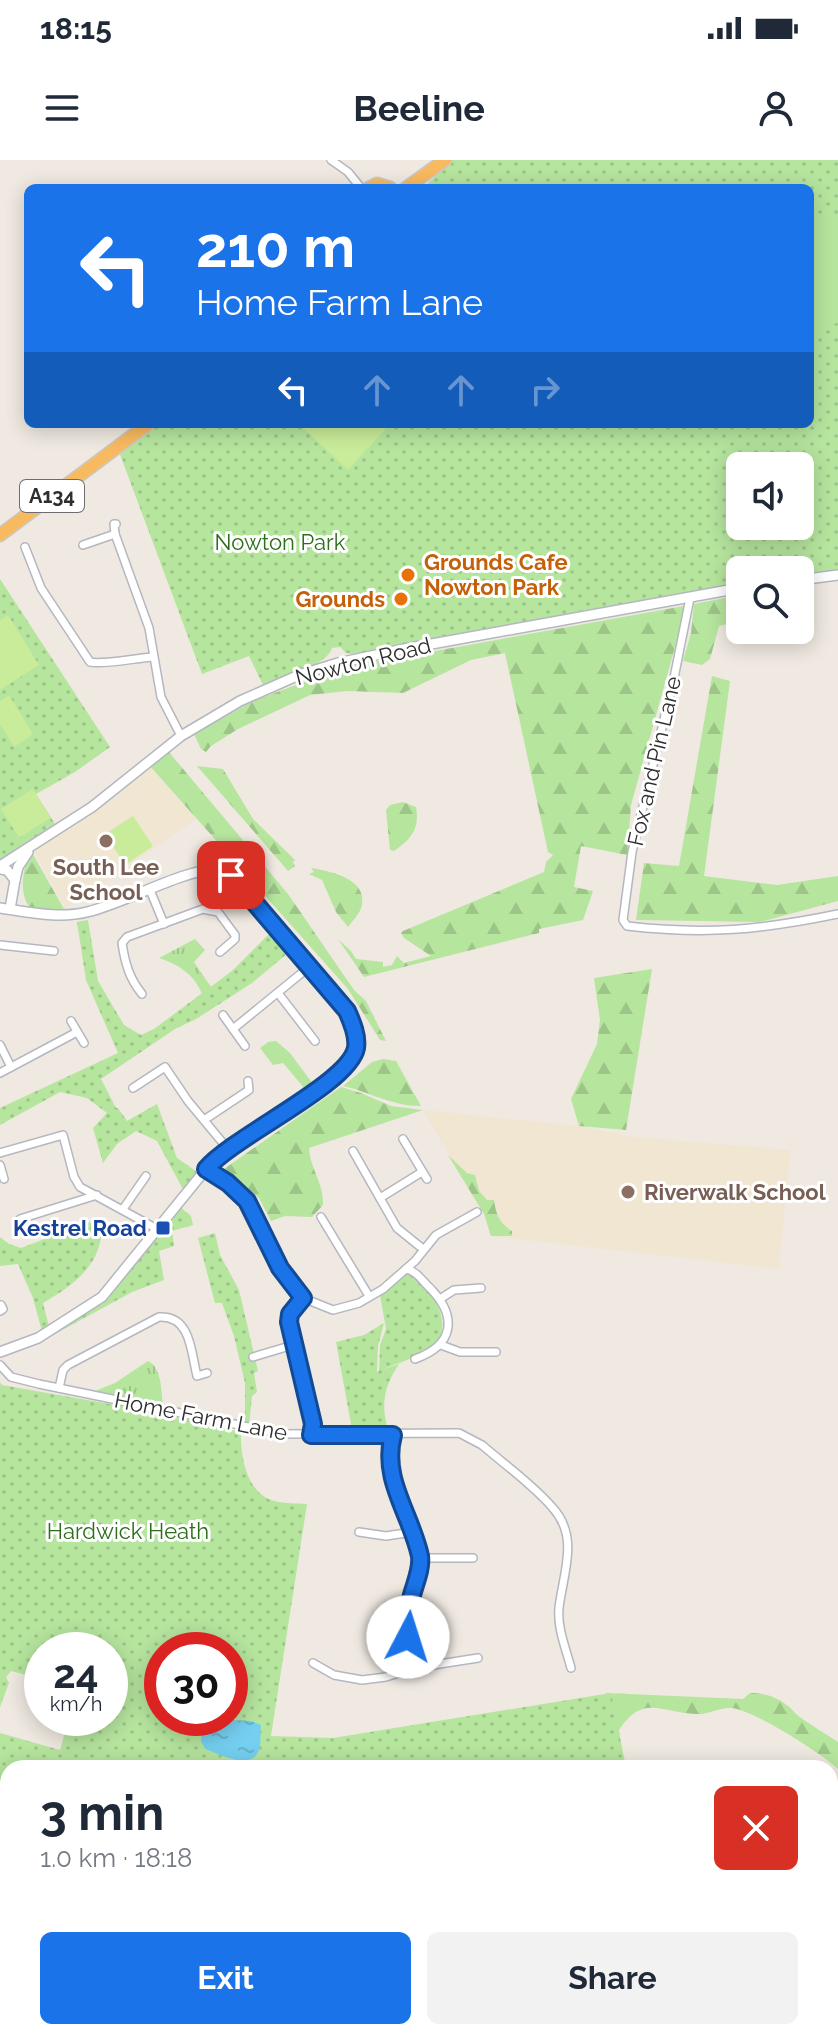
<!DOCTYPE html>
<meta charset="utf-8">
<style>
body{margin:0;font-family:Raleway,sans-serif;background:#f2f2f3;color:#1f2937;height:100vh;display:flex;flex-direction:column;font-size:30px;white-space:nowrap}
*{box-sizing:border-box;margin:0}
p{font-size:26px;color:#747a83}
.icon{flex:none;width:44px;height:44px;fill:none;stroke:currentColor;stroke-width:2;stroke-linecap:round;stroke-linejoin:round}
.map{position:relative;flex:1;overflow:hidden}
.drawer{position:absolute;left:0px;top:1600px;width:838px;height:280px;display:flex;flex-direction:column;background:#fff;border-radius:24px 24px 0 0;box-shadow:0 4px 20px #0003}
.drawer>*{flex:none}
.banner{position:absolute;left:24px;top:24px;width:790px;height:244px;border-radius:12px;box-shadow:0 4px 20px #0003;background:#1a73e8;color:#fff;overflow:hidden}
.fabs{position:absolute;left:726px;top:292px;display:grid;gap:16px}
.fabs a{display:grid;place-items:center;width:88px;height:88px;border-radius:12px;background:#fff;box-shadow:0 4px 20px #0003;font-size:40px}
.speed{position:absolute;left:24px;top:1472px;display:flex;gap:16px;font-size:40px;font-weight:700;text-align:center}
.speed>*{display:grid;place-content:center;width:104px;height:104px;border-radius:50%;background:#fff;box-shadow:0 4px 20px #0003;line-height:1}
.speed small{font-size:20px;font-weight:400}
.speed .limit{border:12px solid #d22;background:#fff;color:#111}
.pin{position:absolute;display:grid;place-items:center;width:68px;height:68px;color:#fff;margin:-34px;border-radius:16px;box-shadow:0 4px 12px #0006}
.me{position:absolute;width:88px;margin:-44px;rotate:5deg;stroke-linejoin:round;filter:drop-shadow(0 0 6px #0008)}
.turn{display:flex;align-items:center;gap:28px;height:168px;padding:0 40px;font-size:36px}
.turn .icon{width:104px;height:104px;stroke-width:2.5}
.turn b{display:block;font-size:56px;line-height:68px}
.lanes{display:flex;align-items:center;height:76px;padding:0 40px;background:#0003;justify-content:center;gap:40px;direction:ltr}
.lanes .off{opacity:.35}
.round{display:grid;place-items:center;flex:none;width:84px;height:84px;border-radius:12px;background:#f2f2f3}
.headline{display:flex;align-items:center;justify-content:space-between;height:136px;padding:0 40px}
h1{font-size:48px;font-weight:700;line-height:60px}
.cta{display:flex;gap:16px;margin-top:auto;padding:16px 40px}
.cta a{flex:1;height:92px;border-radius:12px;background:#1a73e8;color:#fff;font-size:32px;font-weight:700;line-height:92px;text-align:center}
.cta a+a{background:#f2f2f3;color:#1f2937}
.status{display:flex;justify-content:space-between;align-items:center;height:56px;padding:0 40px;background:#fff;direction:ltr}
.status svg{height:22px;fill:currentColor}
header{display:flex;justify-content:space-between;align-items:center;height:104px;padding:0 40px;background:#fff;font-size:36px;font-weight:700}
.map>svg:first-child{display:block}
.education{fill:#f0e6d1}
.medical{fill:#f5dfe0}
.grass{fill:url(#grass-tufts)}
.forest{fill:url(#forest-firs)}
.park{fill:url(#park-dots);fill-rule:evenodd}
.garden{fill:#b6e59e}
.pitch{fill:#c9ec9a}
.water{fill:url(#water-ripples)}
.lines{fill:none;stroke-linecap:round;stroke-linejoin:round}
.minor-casing{stroke:#b4b7c1;stroke-width:10}
.tertiary-casing{stroke:#b4b7c1;stroke-width:12}
.trunk-casing{stroke:#c9c9c9;stroke-width:15}
.minor{stroke:#fff;stroke-width:7}
.tertiary{stroke:#fff;stroke-width:9}
.trunk{stroke:#f8ba60;stroke-width:12}
.route-casing{stroke:#114b97;stroke-width:20}
.route{stroke:#1a73e8;stroke-width:14}
.food-dot{fill:#e8710a;stroke:#fff;stroke-width:3}
.education-dot{fill:#8d6e63;stroke:#fff;stroke-width:3}
.transit-dot{fill:#1a4fb4;stroke:#fff;stroke-width:3}
.labels{text-anchor:middle;stroke-width:6;stroke-linejoin:round;paint-order:stroke}
.shield{fill:#fff;stroke:#6d6d6d;stroke-width:2}
.shield-label{font-size:20px;font-weight:bold;fill:#2e2e2e}
.park-label{font-size:22px;fill:#2c6e1b;stroke:#fff}
.food-label{font-size:22px;font-weight:bold;fill:#c56008;stroke:#fff;text-anchor:start}
.street-label{font-size:22px;fill:#2e2e2e;stroke:#fff}
.education-label{font-size:22px;font-weight:bold;fill:#785e54;stroke:#fff}
.transit-label{font-size:22px;font-weight:bold;fill:#164399;stroke:#fff;text-anchor:end}
</style>
<div class="status"><b>18:15</b><svg viewBox="0 0 49 12"><path d="M0 12V9h3v3zM5 12V6h3v6zM10 12V3h3v9zM15 12V0h3v12zM26 1h20v11H26zM47 4h2v5h-2z"/></svg></div>
<header><svg class="icon" aria-label="menu" viewBox="0 0 24 24"><path d="M4 6h16M4 12h16M4 18h16"/></svg>Beeline<svg class="icon" aria-label="person" viewBox="0 0 24 24"><circle cx="12" cy="8" r="4"/><path d="M4 21q1-7 8-7t8 7"/></svg></header>
<div class="map">
<svg width="838" height="1880" viewBox="0 0 838 1880">
<defs>
<pattern id="grass-tufts" width="24" height="20" patternUnits="userSpaceOnUse" patternTransform="scale(2)"><rect width="24" height="20" fill="#b6e59e"/><path d="M3 7l-1-3M5 7V3M7 7l1-3M15 17l-1-3M17 17v-4M19 17l1-3" fill="none" stroke="#9dc588"/></pattern>
<pattern id="forest-firs" width="22" height="20" patternUnits="userSpaceOnUse" patternTransform="scale(2)"><rect width="22" height="20" fill="#b6e59e"/><path d="M5 1l3.5 6h-7zM16 11l3.5 6h-7z" fill="#9dc588"/></pattern>
<pattern id="park-dots" width="8" height="8" patternUnits="userSpaceOnUse" patternTransform="scale(2)"><rect width="8" height="8" fill="#b6e59e"/><path d="M2 2h.1M6 6h.1" fill="none" stroke="#9dc588" stroke-width="1.8" stroke-linecap="round"/></pattern>
<pattern id="water-ripples" width="26" height="14" patternUnits="userSpaceOnUse" patternTransform="scale(2)"><rect width="26" height="14" fill="#75cff0"/><path d="M2 4q2-2 4 0t4 0M15 11q2-2 4 0t4 0" fill="none" stroke="#66b2ce"/></pattern>
</defs>
<rect width="100%" height="100%" fill="#efe9e1"/>
<!-- education -->
<g class="education">
<path d="M150 606 196 659 65 749 33 689 75 665 120 634Z"/>
<path d="M423 950 579 966 634 977 790 990 779 1109 491 1076 484 1054Z"/>
</g>
<!-- medical -->
<path class="medical" d="M0 1746 8 1747V1872H464L462 1880H0Z"/>
<!-- grass -->
<g class="grass">
<path d="M195 779 205 790 194 802 211 827 202 834C195 815 178 804 159 798Z"/>
<path d="M276 881 290 893 313 924 305 929 283 903 273 905 260 888 268 882Z"/>
<path d="M148 1201C162 1208 161 1230 163 1245L95 1231 115 1223Z"/>
</g>
<!-- forest -->
<g class="forest">
<path d="M740 435V461L719 466 710 499 702 505 683 501 691 473 694 444Z"/>
<path d="M684 446 680 469 631 645 627 695 581 686 574 727 593 731 583 760 539 769V773L364 817 338 779 351 791 356 799 383 802V807L392 805 397 796 404 803 431 796 404 778 401 773 403 771 544 712 546 702 553 695 548 692 505 493 471 500 403 533 347 531 310 535 238 569 211 586 206 592 201 589 194 574 253 541 341 508Z"/>
<path d="M712 516 730 521 704 716 777 725 838 716V741L760 762 636 760 644 703 679 706Z"/>
<path d="M168 591 288 734 354 830 366 841 386 881 380 880 348 829 150 606Z"/>
<path d="M197 606 223 609 253 659 295 700 293 702 295 706 288 711Z"/>
<path d="M403 642 416 647C420 669 411 679 394 691L390 690 386 650 390 645Z"/>
<path d="M31 691 64 749 52 752 30 748C18 733 23 707 31 691Z"/>
<path d="M311 708C329 711 367 718 362 745 360 754 353 760 348 767L336 752 322 720 309 714 314 712Z"/>
<path d="M652 809 626 970 579 966 571 939 597 884 600 860 594 818Z"/>
<path d="M383 899 396 901 421 946C391 946 370 932 343 926L372 902Z"/>
<path d="M341 927 361 933 391 946 423 950 309 988C310 1008 324 1024 323 1045L312 1057 285 1056 271 1061 259 1038 224 1009Z"/>
<path d="M448 995 467 1013 475 1015 479 1031 487 1040H494C496 1054 499 1063 512 1071V1076H491L484 1054Z"/>
<path d="M606 1533 743 1539 750 1533C769 1533 784 1540 795 1553 801 1559 829 1576 838 1582V1609C821 1593 753 1550 732 1548 719 1547 708 1555 696 1554 662 1553 643 1533 619 1570L621 1589 626 1608H613Z"/>
<path d="M457 1872H719L720 1880H452Z"/>
</g>
<!-- park -->
<g class="park">
<path d="M452 0H838V411L800 415V410H740V423L692 433 353 494 346 493 340 487 332 488C327 506 281 517 263 525L249 496 202 514 118 289 152 264H810V28H423ZM740 306H800V366H740Z"/>
<path d="M0 419 110 587 75 612 36 634 55 664 0 699Z"/>
<path d="M88 760 98 821 124 865 141 875 154 869 232 811 276 767 294 788 252 823 196 859 175 869 101 919 116 948H118L127 961 157 944 177 998 200 1014 185 1033 157 981 136 971 117 984 103 1003 93 968 107 953 87 938 60 932 0 965V948L118 893 86 820 77 762Z"/>
<path d="M180 1047 191 1056 193 1065 172 1071 174 1086 159 1091 164 1120 132 1132 46 1179 96 1146Z"/>
<path d="M89 1062 102 1070C99 1108 73 1125 43 1143L49 1167 43 1175 33 1138 18 1104 0 1106V1077L9 1084 21 1088Z"/>
<path d="M215 1073 220 1095 239 1130 258 1211 254 1213 257 1232 252 1236 249 1267 245 1266V1223L234 1176 222 1143H215L198 1078Z"/>
<path d="M406 1111C428 1121 457 1164 434 1185 420 1197 397 1203 381 1210L399 1204C383 1228 380 1247 390 1275H353L336 1182 364 1175 384 1163 378 1186 377 1212 379 1211 380 1185 386 1169 380 1135 377 1133Z"/>
<path d="M0 1222 2 1225 127 1247 241 1272C240 1296 247 1335 275 1341 285 1344 297 1343 307 1344L271 1576 333 1578 611 1533 626 1607 8 1608V1747L0 1746V1573L60 1590 69 1558H110V1490H42V1519L11 1511 6 1517 9 1523 0 1547ZM162 1490H230V1558H162Z"/>
</g>
<!-- garden -->
<path class="garden" d="M838 54V163L810 168V57Z"/>
<!-- pitch -->
<g class="pitch">
<path d="M303 264H390L348 310 301 266Z"/>
<path d="M8 455 39 505 0 530V460Z"/>
<path d="M9 535 33 574 14 587 0 564V541Z"/>
<path d="M33 629 50 658 19 678 1 649Z"/>
<path d="M133 656 153 686 125 705 105 674Z"/>
</g>
<!-- water -->
<path class="water" d="M217 1559 251 1561 261 1565C260 1571 261 1579 260 1585 256 1615 218 1593 205 1589L201 1581 202 1569 209 1562Z"/>
<g class="lines">
<defs>
<g id="minor">
<path d="M331 0 348 12 361 28"/>
<path d="M116 364H114L115 374 149 468 161 537 181 576"/>
<path d="M83 385 115 374"/>
<path d="M25 387 41 428 90 502C101 505 137 498 153 497"/>
<path d="M690 438 674 518 632 692 623 760 627 766C706 775 761 770 838 754"/>
<path d="M150 730 164 764"/>
<path d="M0 785 54 791"/>
<path d="M278 833 315 881"/>
<path d="M142 834C129 818 125 803 122 783L127 777 203 749 218 752 235 775V779L220 792"/>
<path d="M223 855 245 886"/>
<path d="M71 861 84 883"/>
<path d="M233 869 309 807"/>
<path d="M0 885 11 907"/>
<path d="M0 913 77 872"/>
<path d="M133 928 165 907 188 941 227 988"/>
<path d="M204 960 249 930 248 921"/>
<path d="M403 979 427 1019"/>
<path d="M353 991 397 1068 423 1089"/>
<path d="M0 993 63 975 74 1017 80 1027 157 1069"/>
<path d="M0 1005 4 1019"/>
<path d="M206 1009 244 1036 280 1108 303 1138 333 1150 359 1143 383 1129 415 1101 436 1075 477 1052"/>
<path d="M380 1038 422 1012"/>
<path d="M123 1049 146 1016"/>
<path d="M321 1057 369 1136"/>
<path d="M20 1059 97 1035"/>
<path d="M406 1109C417 1111 422 1121 430 1128 458 1157 454 1185 415 1199"/>
<path d="M303 1138 290 1154 289 1162 313 1264 311 1275"/>
<path d="M440 1139 454 1130 481 1128"/>
<path d="M0 1151 3 1149 1 1145"/>
<path d="M441 1185 460 1192H496"/>
<path d="M253 1197 293 1185"/>
<path d="M0 1205 11 1217 39 1224 283 1274 459 1273 482 1285C505 1305 532 1324 552 1347 580 1377 563 1413 559 1448 557 1468 566 1489 571 1508"/>
<path d="M59 1228 63 1210 68 1205 159 1157C191 1155 191 1192 197 1216L207 1213"/>
<path d="M393 1275 390 1292 393 1323 409 1357 420 1398 411 1439 408 1468 414 1508"/>
<path d="M359 1372 386 1376 412 1372"/>
<path d="M420 1398H473"/>
<path d="M313 1503 334 1515 362 1520 386 1517 414 1508 478 1498"/>
</g>
<g id="tertiary">
<path d="M800 420 838 415"/>
<path d="M0 706 92 647 181 576 240 541 299 515 338 503 404 489 740 428"/>
<path d="M0 709 7 710 15 720 10 749"/>
<path d="M15 720 18 707 28 692"/>
<path d="M0 748C29 752 59 759 87 752 126 743 183 709 219 709L240 723 335 836 352 862 356 888 348 903 326 923 215 998 102 1137 38 1178 0 1192"/>
</g>
<g id="trunk">
<path d="M369 28 377 24 390 28"/>
<path d="M406 28 445 0"/>
<path d="M0 375 148 264"/>
</g>
</defs>
<!-- minor casing -->
<use href="#minor" class="minor-casing"/>
<!-- tertiary casing -->
<use href="#tertiary" class="tertiary-casing"/>
<!-- trunk casing -->
<use href="#trunk" class="trunk-casing"/>
<!-- minor -->
<use href="#minor" class="minor"/>
<!-- tertiary -->
<use href="#tertiary" class="tertiary"/>
<!-- trunk -->
<use href="#trunk" class="trunk"/>
</g>
<g class="lines">
<defs>
<path id="route" d="M231 715 347 851C352 862 358 876 356 888 349 924 234 976 206 1009L228 1023 247 1041 280 1108 303 1138 290 1154 289 1162 313 1264 311 1275H393C381 1319 411 1354 420 1396 422 1410 414 1425 411 1439 409 1451 408 1464 408 1477"/>
</defs>
<!-- route casing -->
<use href="#route" class="route-casing"/>
<!-- route -->
<use href="#route" class="route"/>
</g>
<!-- markers -->
<g class="food-dot">
<circle cx="408" cy="415" r="8"/>
<circle cx="401" cy="439" r="8"/>
</g>
<g class="education-dot">
<circle cx="106" cy="681" r="8"/>
<circle cx="628" cy="1032" r="8"/>
</g>
<rect class="transit-dot" x="155" y="1060" width="16" height="16" rx="4"/>
<g class="labels">
<!-- shield labels -->
<rect class="shield" x="20" y="320" width="64" height="32" rx="6"/>
<g class="shield-label">
<text x="52" y="343">A134</text>
</g>
<!-- park labels -->
<g class="park-label">
<text x="280" y="390">Nowton Park</text>
<text x="128" y="1379">Hardwick Heath</text>
</g>
<!-- food labels -->
<g class="food-label">
<text x="424" y="410">Grounds Cafe<tspan x="424" dy="25">Nowton Park</tspan></text>
<text x="385" y="447" text-anchor="end">Grounds</text>
</g>
<!-- street labels -->
<g class="street-label">
<text transform="translate(363 501) rotate(-14)" y="8">Nowton Road</text>
<text transform="translate(654 601) rotate(-77)" y="8">Fox and Pin Lane</text>
<text transform="translate(201 1256) rotate(11)" y="8">Home Farm Lane</text>
</g>
<!-- education labels -->
<g class="education-label">
<text x="106" y="715">South Lee<tspan x="106" dy="25">School</tspan></text>
<text x="644" y="1040" text-anchor="start">Riverwalk School</text>
</g>
<!-- transit labels -->
<g class="transit-label">
<text x="147" y="1076">Kestrel Road</text>
</g>
</g>
</svg>
<div class="fabs">
<a><svg class="icon" aria-label="sound" viewBox="0 0 24 24"><path d="M4 9h4l5-4v14l-5-4H4zM17 9q2 3 0 6"/></svg></a>
<a><svg class="icon" aria-label="search" viewBox="0 0 24 24"><circle cx="10" cy="10" r="6"/><path d="M15 15l6 6"/></svg></a>
</div>
<div class="speed"><div>24<small>km/h</small></div><div class="limit">30</div></div>
<div class="pin" style="left:231px;top:715px;background:#d93025"><svg class="icon" aria-label="arrive" viewBox="0 0 24 24"><path d="M6 21V4h12l-3 4 3 4H6"/></svg></div>
<svg class="me" style="left:408px;top:1477px" viewBox="-20 -20 40 40"><circle r="19" fill="#fff"/><path d="M0-13L10 11 0 6-10 11z" fill="#1a73e8"/></svg>
<div class="banner">
<div class="turn"><svg class="icon" aria-label="left" viewBox="0 0 24 24"><path d="M17 20v-9H6M10 6l-5 5 5 5"/></svg><div><b>210 m</b>Home Farm Lane</div></div>
<div class="lanes"><svg class="icon" aria-label="left" viewBox="0 0 24 24"><path d="M17 20v-9H6M10 6l-5 5 5 5"/></svg><svg class="icon off" aria-label="ahead" viewBox="0 0 24 24"><path d="M12 20V5M6 11l6-6 6 6"/></svg><svg class="icon off" aria-label="ahead" viewBox="0 0 24 24"><path d="M12 20V5M6 11l6-6 6 6"/></svg><svg class="icon off" aria-label="right" viewBox="0 0 24 24"><path d="M7 20v-9h11M14 6l5 5-5 5"/></svg></div>
</div>
<section class="drawer">
<div class="headline"><div><h1>3 min</h1><p>1.0 km · 18:18</p></div><a class="round" style="background:#d93025;color:#fff"><svg class="icon" aria-label="close" viewBox="0 0 24 24"><path d="M6 6l12 12M18 6L6 18"/></svg></a></div>
<div class="cta"><a>Exit</a><a>Share</a></div>
</section>
</div>
